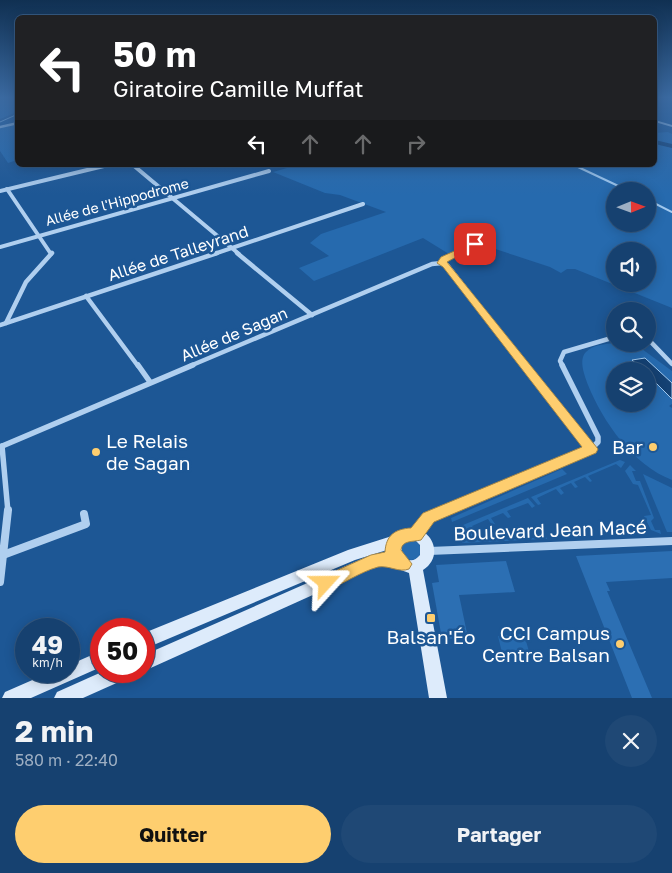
<!DOCTYPE html>
<html lang="fr">
<meta charset="utf-8">
<style>
body{margin:0;font-family:"Golos Text",sans-serif;background:#1f4875;color:#f1f3f6;height:100vh;display:flex;flex-direction:column;font-size:19px;white-space:nowrap}
*{box-sizing:border-box;margin:0}
p{font-size:16px;color:#9eafc3}
.icon{flex:none;width:28px;height:28px;fill:none;stroke:currentColor;stroke-width:2;stroke-linecap:round;stroke-linejoin:round}
.map{position:relative;height:698px;overflow:hidden}
.panel{display:flex;flex-direction:column;background:#164170;flex:1}
.panel>*{flex:none}
.top-card{position:absolute;left:15px;top:15px;width:642px;height:152px;border-radius:8px;box-shadow:0 2px 12px #0003,0 0 0 1px #355a83;background:#202124;color:#fff;overflow:hidden}
.needle{width:32px;rotate:89deg}
.controls{position:absolute;left:606px;top:182px;display:grid;gap:10px}
.controls a{display:grid;place-items:center;width:50px;height:50px;border-radius:50%;background:#164170;box-shadow:0 2px 12px #0003,0 0 0 1px #355a83;font-size:25px}
.speed{position:absolute;left:15px;top:618px;display:flex;gap:10px;font-size:25px;font-weight:700;text-align:center}
.speed>*{display:grid;place-content:center;width:65px;height:65px;border-radius:50%;background:#164170;box-shadow:0 2px 12px #0003,0 0 0 1px #355a83;line-height:1}
.speed small{font-size:12px;font-weight:400}
.speed .limit{border:8px solid #d22;background:#fff;color:#111}
.pin{position:absolute;display:grid;place-items:center;width:42px;height:42px;color:#fff;margin:-21px;border-radius:10px;box-shadow:0 2px 8px #0006}
.me{position:absolute;width:55px;margin:-28px;rotate:66deg;stroke-linejoin:round;filter:drop-shadow(0 0 4px #0008)}
.turn{display:flex;align-items:center;gap:18px;height:105px;padding:0 15px;font-size:22px}
.turn .icon{width:65px;height:65px;stroke-width:2.5}
.turn b{display:block;font-size:35px;line-height:42px}
.lanes{display:flex;align-items:center;height:48px;padding:0 15px;background:#0003;justify-content:center;gap:25px;direction:ltr}
.lanes .off{opacity:.35}
.round{display:grid;place-items:center;flex:none;width:52px;height:52px;border-radius:26px;background:#1f4875}
.head{display:flex;align-items:center;justify-content:space-between;height:85px;padding:0 15px}
h1{font-size:30px;font-weight:700;line-height:38px}
.action{display:flex;gap:10px;margin-top:auto;padding:10px 15px}
.action a{flex:1;height:58px;border-radius:30px;background:#fece6f;color:#111;font-size:20px;font-weight:700;line-height:58px;text-align:center}
.action a+a{background:#1f4875;color:#f1f3f6}
.map>svg:first-child{display:block}
.green{fill:#266aae;fill-rule:evenodd}
.water{fill:#144173;stroke:#a3cbf1}
.lines{fill:none;stroke-linecap:round;stroke-linejoin:round}
.stream-far1{stroke:#a3cbf1;stroke-width:1}
.stream{stroke:#a3cbf1;stroke-width:2}
.river{fill:#144173;fill-rule:evenodd}
.building{fill:#2c6fb3}
.minor-far4{stroke:#b0cfef;stroke-width:2.5}
.minor-far3{stroke:#b0cfef;stroke-width:4}
.minor-far2{stroke:#b0cfef;stroke-width:4.5}
.minor-far1{stroke:#b0cfef;stroke-width:5.5}
.minor{stroke:#b0cfef;stroke-width:8}
.tertiary{fill:#b0cfef;fill-rule:evenodd}
.secondary{fill:#ddebfb;fill-rule:evenodd}
.route{fill:#fece6f;stroke:#a58648}
.poi-dot{fill:#fece6f;stroke:#1d5795;stroke-width:2}
.labels{text-anchor:middle;stroke-width:5;stroke-linejoin:round;paint-order:stroke}
.far-street-label{font-size:14px;fill:#fff;stroke:#1d5795}
.street-label{font-size:16px;fill:#fff;stroke:#1d5795}
.near-poi-label{font-size:19px;fill:#fff;stroke:#1d5795;text-anchor:end}
.near-street-label{font-size:19px;fill:#fff;stroke:#1d5795}
</style>
<div class="map">
<svg width="672" height="698" viewBox="0 0 672 698">
<rect width="100%" height="100%" fill="#1d5795"/>
<!-- green -->
<g class="green">
<path d="M0 98H17V112L0 119Z"/>
<path d="M17 124V160L8 163 0 151V128Z"/>
<path d="M668 132 672 134V308L575 269H567L561 273 550 267 477 243 449 254 423 238 314 281 299 268 329 256 310 243 321 234 386 212 340 195 325 193 273 172 287 168 281 165H655V133ZM615 191H648V224H615ZM615 251H648V284H615Z"/>
<path d="M614 343 642 349 672 371V404L669 406 672 408V480C633 465 603 422 588 385 585 376 578 360 586 352 592 345 606 344 614 343ZM615 371H648V404H615Z"/>
<path d="M620 460 625 462 621 468 616 464 588 476 592 481 590 482 585 477 574 482 578 487 575 488 571 483 560 488 564 493 561 495 556 489 537 498 541 504 538 505 531 497Z"/>
<path d="M630 465 636 471H632L636 481H640L654 518 651 521 655 530H660L661 534 651 530 644 516 651 515 638 485 633 484 625 471Z"/>
<path d="M562 469 567 474 452 522 451 518Z"/>
<path d="M643 474 672 488V532H667Z"/>
<path d="M528 498 535 506 532 508 528 503 507 511 511 517 508 518 503 513 491 518 495 524 492 525 488 519 472 526 483 540 516 539 515 532H517L520 538H541L540 531H544L547 539 462 543 463 525Z"/>
<circle cx="411" cy="550" r="10"/>
<path d="M524 634 530 655 503 657 498 636Z"/>
</g>
<!-- water -->
<path class="water" d="M645 358 672 383V399L648 375V371H644L632 360Z"/>
<g class="lines">
<!-- stream-far1 -->
<g class="stream-far1">
<path d="M0 122 18 114"/>
<path d="M568 165 574 166"/>
</g>
<!-- stream -->
<g class="stream">
<path d="M568 165 578 167 629 191"/>
<path d="M648 200 672 212"/>
</g>
<!-- river -->
<path class="river" d="M655 140 672 144V148L655 144Z"/>
</g>
<!-- building -->
<g class="building">
<path d="M672 551V578L606 582 610 591H607L652 698H632L576 556Z"/>
<path d="M506 561 515 592 459 595 468 638 442 639 432 583 439 582 436 565Z"/>
</g>
<g class="lines">
<!-- minor-far4 -->
<g class="minor-far4">
<path d="M0 127 18 123"/>
<path d="M133 165 135 166"/>
<path d="M103 166 108 165"/>
</g>
<!-- minor-far3 -->
<g class="minor-far3">
<path d="M133 165 239 254"/>
<path d="M7 189 51 254"/>
<path d="M0 191 108 165"/>
<path d="M0 247 269 171"/>
<path d="M214 254 363 204"/>
<path d="M455 254 475 245"/>
</g>
<!-- minor-far2 -->
<g class="minor-far2">
<path d="M237 253 312 315"/>
<path d="M442 263 447 265 526 366"/>
<path d="M86 296 138 366"/>
<path d="M6 323 26 282 52 253"/>
<path d="M0 325 217 253"/>
<path d="M648 339 672 364"/>
<path d="M190 366 432 264 442 263 445 258 458 253"/>
<path d="M563 366 560 361 564 352 615 337"/>
</g>
<!-- minor-far1 -->
<g class="minor-far1">
<path d="M138 365 150 382"/>
<path d="M525 365 591 449"/>
<path d="M2 446 8 512"/>
<path d="M0 447 193 365"/>
<path d="M444 512 591 449 598 442V437L562 365"/>
</g>
<!-- minor -->
<g class="minor">
<path d="M415 535 429 518 447 510"/>
<path d="M429 551 672 541"/>
<path d="M3 555 86 524 84 514"/>
<path d="M0 582 8 510"/>
</g>
<!-- tertiary -->
<path class="tertiary" d="M655 120 672 125V127L655 122Z"/>
<!-- secondary -->
<g class="secondary">
<path d="M408 528C432 526 445 556 423 570L447 698H429L409 573 390 566H377L144 671V655L371 555 376 554H387V550L355 560 144 649V633L348 550 392 536 398 531ZM408 539H414L420 545V555C414 562 408 562 402 555V545Z"/>
<path d="M101 651V667L31 698H2L5 692 53 671H69V665Z"/>
<path d="M104 671H132L130 677 83 698H54L57 692Z"/>
</g>
</g>
<!-- sky -->
<linearGradient id="sky" x2="0" y2="1"><stop stop-color="#103052"/><stop offset="0.5" stop-color="#3a69a0"/><stop offset="1" stop-color="#3a69a0" stop-opacity="0"/></linearGradient>
<rect width="672" height="195" fill="url(#sky)"/>
<!-- route -->
<path class="route" d="M472 243 480 244 447 262 598 449 596 453 434 522 421 540C413 542 402 540 401 550L412 564 409 569C399 573 389 565 378 567 360 572 343 584 326 591L320 589 317 583 320 578 371 555 385 552C386 535 395 529 411 528L423 513 582 447 443 267 437 263 441 257Z"/>
<!-- markers -->
<g class="poi-dot">
<circle cx="653" cy="447" r="5"/>
<circle cx="96" cy="452" r="5"/>
<rect x="426" y="613" width="10" height="10" rx="2.5"/>
<circle cx="620" cy="644" r="5"/>
</g>
<g class="labels">
<!-- far-street labels -->
<g class="far-street-label">
<text transform="translate(117 202) rotate(-15)" y="5">Allée de l'Hippodrome</text>
</g>
<!-- street labels -->
<g class="street-label">
<text transform="translate(178 253) rotate(-18)" y="6">Allée de Talleyrand</text>
<text transform="translate(234 334) rotate(-23)" y="6">Allée de Sagan</text>
</g>
<!-- near-poi labels -->
<g class="near-poi-label">
<text x="106" y="448" text-anchor="start">Le Relais<tspan x="106" dy="22">de Sagan</tspan></text>
<text x="643" y="454">Bar</text>
<text x="610" y="640">CCI Campus<tspan x="610" dy="22">Centre Balsan</tspan></text>
<text x="431" y="644" text-anchor="middle">Balsan'Éo</text>
</g>
<!-- near-street labels -->
<g class="near-street-label">
<text transform="translate(550 530) rotate(-2)" y="7">Boulevard Jean Macé</text>
</g>
</g>
</svg>
<div class="controls">
<a><svg class="needle" viewBox="-14 -14 28 28"><path d="M0-13l5 13h-10z" fill="#e53935"/><path d="M0 13l5-13h-10z" fill="#9eafc3"/></svg></a>
<a><svg class="icon" aria-label="sound" viewBox="0 0 24 24"><path d="M4 9h4l5-4v14l-5-4H4zM17 9q2 3 0 6"/></svg></a>
<a><svg class="icon" aria-label="search" viewBox="0 0 24 24"><circle cx="10" cy="10" r="6"/><path d="M15 15l6 6"/></svg></a>
<a><svg class="icon" aria-label="layers" viewBox="0 0 24 24"><path d="M12 4l9 5-9 5-9-5zM3 14l9 5 9-5"/></svg></a>
</div>
<div class="speed"><div>49<small>km/h</small></div><div class="limit">50</div></div>
<div class="pin" style="left:475px;top:244px;background:#d93025"><svg class="icon" aria-label="arrive" viewBox="0 0 24 24"><path d="M6 21V4h12l-3 4 3 4H6"/></svg></div>
<svg class="me" style="left:326px;top:583px" viewBox="-20 -20 40 40"><path d="M0-17L14 15 0 8-14 15z" fill="#fece6f" stroke="#fff" stroke-width="4"/></svg>
<div class="top-card">
<div class="turn"><svg class="icon" aria-label="left" viewBox="0 0 24 24"><path d="M17 20v-9H6M10 6l-5 5 5 5"/></svg><div><b>50 m</b>Giratoire Camille Muffat</div></div>
<div class="lanes"><svg class="icon" aria-label="left" viewBox="0 0 24 24"><path d="M17 20v-9H6M10 6l-5 5 5 5"/></svg><svg class="icon off" aria-label="ahead" viewBox="0 0 24 24"><path d="M12 20V5M6 11l6-6 6 6"/></svg><svg class="icon off" aria-label="ahead" viewBox="0 0 24 24"><path d="M12 20V5M6 11l6-6 6 6"/></svg><svg class="icon off" aria-label="right" viewBox="0 0 24 24"><path d="M7 20v-9h11M14 6l5 5-5 5"/></svg></div>
</div>
</div>
<section class="panel">
<div class="head"><div><h1>2 min</h1><p>580 m · 22:40</p></div><a class="round"><svg class="icon" aria-label="close" viewBox="0 0 24 24"><path d="M6 6l12 12M18 6L6 18"/></svg></a></div>
<div class="action"><a>Quitter</a><a>Partager</a></div>
</section>
